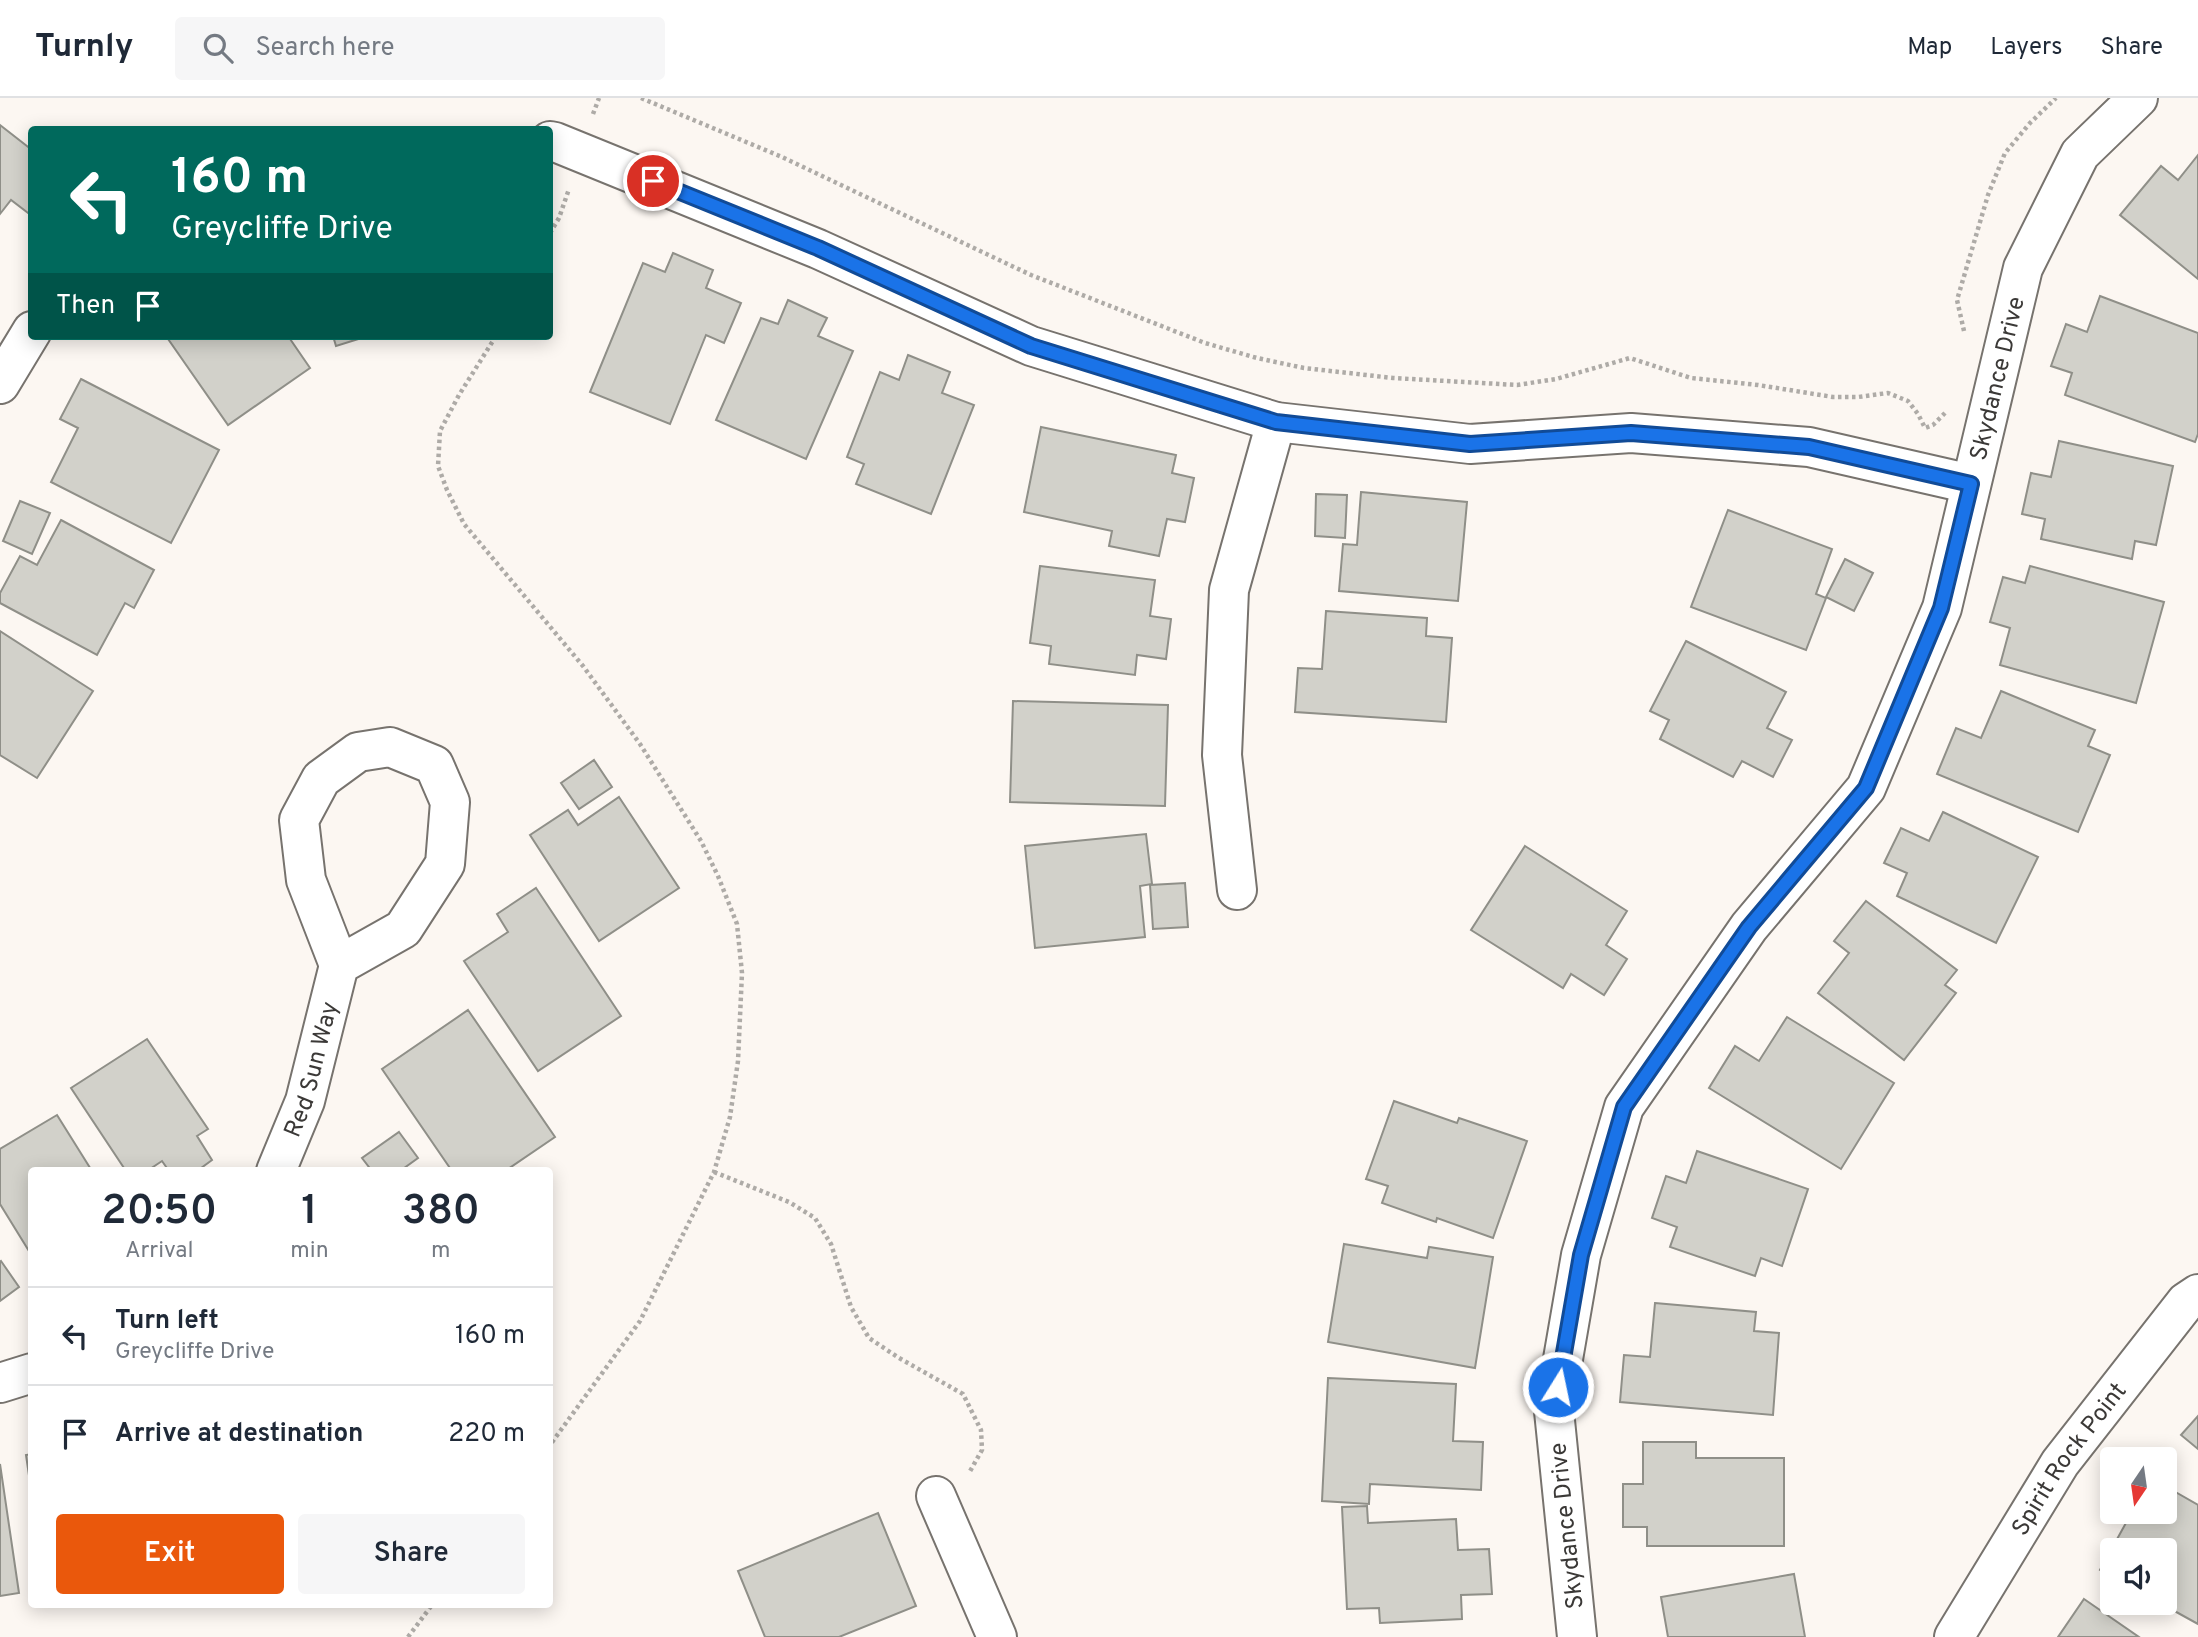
<!DOCTYPE html>
<style>
body{margin:0;font-family:Overpass,sans-serif;background:#f6f6f7;color:#1f2937;height:100vh;display:flex;flex-direction:column;font-size:26px;white-space:nowrap}
*{box-sizing:border-box;margin:0}
p{font-size:23px;color:#747a83}
.icon{flex:none;width:38px;height:38px;fill:none;stroke:currentColor;stroke-width:2;stroke-linecap:round;stroke-linejoin:round}
.map{position:relative;flex:1;overflow:hidden}
.side{position:absolute;left:28px;top:1069px;width:525px;height:441px;display:flex;flex-direction:column;background:#fff;border-radius:7px;box-shadow:0 4px 18px #0003}
.side>*{flex:none}
.banner{position:absolute;left:28px;top:28px;width:525px;height:214px;border-radius:7px;box-shadow:0 4px 18px #0003;background:#00695c;color:#fff;overflow:hidden}
.needle{width:46px;rotate:193deg}
.tools{position:absolute;left:2100px;top:1349px;display:grid;gap:14px}
.tools a{display:grid;place-items:center;width:77px;height:77px;border-radius:7px;background:#fff;box-shadow:0 4px 18px #0003;font-size:35px}
.pin{position:absolute;display:grid;place-items:center;width:60px;height:60px;color:#fff;margin:-30px;border:4px solid #fff;border-radius:50%;box-shadow:0 2px 7px #0007}
.me{position:absolute;width:77px;margin:-38px;rotate:10deg;stroke-linejoin:round;filter:drop-shadow(0 0 5px #0008)}
.turn{display:flex;align-items:center;gap:24px;height:147px;padding:0 28px;font-size:32px}
.turn .icon{width:91px;height:91px;stroke-width:2.5}
.turn b{display:block;font-size:49px;line-height:60px}
.then{display:flex;align-items:center;height:66px;padding:0 28px;background:#0003;gap:14px;font-size:26px}
.eta{display:flex;justify-content:space-evenly;align-items:center;height:119px;text-align:center}
.eta b{font-size:42px;font-weight:600;line-height:49px}
.action{display:flex;gap:14px;margin-top:auto;padding:14px 28px}
.action a{flex:1;height:80px;border-radius:7px;background:#ea580c;color:#fff;font-size:28px;font-weight:600;line-height:80px;text-align:center}
.action a+a{background:#f6f6f7;color:#1f2937}
ul{padding:0;list-style:none}
li{display:flex;align-items:center;gap:21px;height:98px;padding:0 28px;border-top:2px solid #e0e1e3}
li div{flex:1}
li b{display:block;font-size:26px}
li em{font-style:normal}
header{display:flex;align-items:center;gap:42px;box-sizing:border-box;height:98px;padding:0 35px;background:#fff;border-bottom:2px solid #e0e1e3}
header strong{font-size:33px}
nav{display:flex;gap:38px;margin-inline-start:auto;font-size:24px}
.search{width:490px;height:63px;background:#f6f6f7;display:flex;align-items:center;gap:18px;box-sizing:border-box;padding:0 24px;border-radius:7px;color:#747a83;font-size:26px}
.map>svg:first-child{display:block}
.building{fill:#d2d1ca;stroke:#8f8f88;stroke-width:2}
.lines{fill:none;stroke-linecap:round;stroke-linejoin:round}
.street-casing{stroke:#77736e;stroke-width:42}
.path{stroke:#aeaba7;stroke-width:4.5;stroke-dasharray:3.5 3.5;stroke-linecap:butt}
.street{stroke:#fff;stroke-width:38}
.route-casing{stroke:#114b97;stroke-width:18}
.route{stroke:#1a73e8;stroke-width:12}
.labels{text-anchor:middle;stroke-width:5;stroke-linejoin:round;paint-order:stroke}
.street-label{font-size:24px;fill:#3b3937;stroke:#fff}
</style>
<header>
<strong>Turnly</strong>
<div class="search"><svg class="icon" aria-label="search" viewBox="0 0 24 24"><circle cx="10" cy="10" r="6"/><path d="M15 15l6 6"/></svg>Search here</div>
<nav><a>Map</a><a>Layers</a><a>Share</a></nav>
</header>
<div class="map">
<svg width="2198" height="1539" viewBox="0 0 2198 1539">
<rect width="100%" height="100%" fill="#fcf7f2"/>
<!-- building -->
<g class="building">
<path d="M0 27 32 52V118L11 102 0 116Z"/>
<path d="M2198 57V181L2120 117 2161 68 2178 82Z"/>
<path d="M673 155 713 172 706 190 741 205 724 245 706 237 670 326 590 294 643 165 665 174Z"/>
<path d="M2100 198 2198 235V336L2195 344 2065 297 2072 275 2051 268 2066 226 2087 234Z"/>
<path d="M788 202 827 220 818 238 853 253 806 361 716 322 761 220 778 226Z"/>
<path d="M166 238H288L310 270 228 327Z"/>
<path d="M333 238H368L336 248Z"/>
<path d="M908 257 950 274 942 295 974 307 931 416 856 386 864 366 847 359 880 274 899 282Z"/>
<path d="M81 281 219 352 171 445 51 384 78 330 60 321Z"/>
<path d="M1041 329 1176 357 1172 375 1194 380 1185 424 1167 421 1159 458 1109 448 1112 433 1024 414Z"/>
<path d="M2059 343 2173 368 2156 447 2135 443 2132 461 2041 441 2045 421 2022 416 2031 375 2051 379Z"/>
<path d="M1361 394 1467 404 1458 503 1339 493 1343 446 1357 447Z"/>
<path d="M1316 396 1347 397 1345 440 1315 438Z"/>
<path d="M20 403 50 415 32 456 3 443Z"/>
<path d="M1728 412 1832 451 1816 496 1826 500 1806 552 1691 509Z"/>
<path d="M61 422 154 472 134 510 125 505 97 557 0 505V495L20 458 37 467Z"/>
<path d="M1845 461 1873 475 1854 513 1826 499Z"/>
<path d="M1040 468 1155 482 1150 518 1171 521 1166 561 1137 557 1135 577 1049 566 1051 548 1030 545Z"/>
<path d="M2030 468 2164 504 2136 605 2000 567 2010 530 1990 524 2003 479 2025 485Z"/>
<path d="M1326 513 1427 520 1426 538 1452 540 1446 624 1295 614 1298 570 1322 571Z"/>
<path d="M0 533 93 593 37 680 0 657Z"/>
<path d="M1686 543 1786 594 1767 630 1792 642 1773 679 1742 663 1733 679 1660 641 1669 622 1650 613Z"/>
<path d="M2001 593 2095 632 2088 648 2110 657 2078 734 1937 676 1956 630 1981 640Z"/>
<path d="M1013 603 1168 607 1165 708 1010 704Z"/>
<path d="M594 662 612 689 579 711 561 685Z"/>
<path d="M619 699 679 790 599 843 530 737 568 712 578 727Z"/>
<path d="M1943 714 2038 759 1996 845 1897 798 1907 775 1884 765 1901 730 1929 743Z"/>
<path d="M1146 736 1152 786 1140 788 1145 839 1035 850 1025 748Z"/>
<path d="M1525 748 1627 813 1606 847 1627 861 1604 897 1571 876 1563 890 1471 832Z"/>
<path d="M1185 785 1188 829 1153 831 1150 787Z"/>
<path d="M536 790 621 918 538 973 464 863 508 834 497 816Z"/>
<path d="M1866 803 1957 872 1945 887 1956 895 1904 962 1818 895 1849 855 1834 843Z"/>
<path d="M468 912 555 1039 505 1073H452L382 971Z"/>
<path d="M1787 919 1894 985 1841 1071 1709 990 1735 948 1759 963Z"/>
<path d="M147 941 208 1031 197 1038 212 1062 197 1073H169L162 1063 147 1073H126L71 990Z"/>
<path d="M1394 1003 1457 1025 1459 1020 1527 1043 1493 1140 1437 1120 1436 1124 1382 1105 1388 1088 1366 1081Z"/>
<path d="M57 1017 92 1073H32V1158L0 1106V1051Z"/>
<path d="M399 1034 418 1060 400 1073H372L362 1060Z"/>
<path d="M1697 1053 1808 1091 1782 1168 1761 1160 1755 1178 1670 1149 1677 1129 1652 1120 1666 1078 1686 1085Z"/>
<path d="M1344 1146 1427 1160 1429 1149 1493 1159 1475 1270 1328 1244Z"/>
<path d="M1 1163 19 1189 0 1203V1164Z"/>
<path d="M1655 1205 1756 1214 1754 1233 1779 1235 1773 1317 1620 1304 1624 1257 1650 1259Z"/>
<path d="M1328 1280 1456 1286 1453 1343 1483 1344 1481 1392 1370 1386 1369 1406 1322 1403Z"/>
<path d="M2198 1318V1351L2181 1337Z"/>
<path d="M1643 1344H1696V1360H1784V1448H1647V1429H1623V1386H1643Z"/>
<path d="M32 1356V1398L26 1357Z"/>
<path d="M0 1366 19 1495 0 1498Z"/>
<path d="M2165 1388 2198 1407V1526L2160 1505H2165V1452H2112V1479L2100 1472 2132 1414H2165Z"/>
<path d="M1367 1408 1368 1425 1456 1421 1458 1452 1489 1451 1492 1496 1461 1497 1462 1521 1380 1525 1379 1510 1347 1511 1342 1409Z"/>
<path d="M878 1415 916 1508 839 1539H765L738 1473Z"/>
<path d="M1794 1476 1805 1539H1668L1661 1499Z"/>
<path d="M2084 1501 2139 1539H2058Z"/>
</g>
<g class="lines">
<defs>
<g id="street">
<path d="M550 43 555 44 818 151 1031 248 1276 324 1470 346 1631 335 1809 349 1971 386"/>
<path d="M0 286 32 233"/>
<path d="M1237 792 1222 657 1229 492 1276 324"/>
<path id="s1" d="M276 1073 305 1003 339 867 306 782 299 722 321 681 358 654 390 649 434 667 450 704 445 766 403 831 339 867"/>
<path d="M0 1285 32 1275"/>
<path d="M936 1398 997 1539"/>
<path id="s2" d="M1577 1539 1554 1313 1581 1157 1624 1009 1749 829 1866 690 1942 510 2023 170 2080 56 2138 0"/>
<path id="s3" d="M1954 1539 2060 1365 2186 1204 2198 1196"/>
</g>
</defs>
<!-- street casing -->
<use href="#street" class="street-casing"/>
<!-- path -->
<g class="path">
<path d="M641 0 782 59 1031 177 1205 245 1257 260 1304 270 1393 280 1517 287 1556 281 1630 260 1691 280 1758 287 1833 299H1858L1888 295 1908 303 1918 316 1925 330 1933 327 1945 315"/>
<path d="M593 16 599 0"/>
<path d="M550 135 559 120 569 91"/>
<path d="M1964 233 1957 202 1988 97 2005 55 2030 25 2056 0"/>
<path d="M496 238 459 297 440 333 438 368 447 392 464 426 583 568 640 646 701 743 718 778 737 826 742 875 738 963 730 1019 714 1074 640 1223 550 1347"/>
<path d="M714 1074 789 1104 815 1120 831 1146 851 1209 869 1240 899 1260 963 1296 981 1332 982 1352 969 1375"/>
<path d="M408 1539 432 1507"/>
</g>
<!-- street -->
<use href="#street" class="street"/>
</g>
<g class="lines">
<defs>
<path id="route" d="M653 83 818 150 1031 248 1276 324 1470 346 1631 335 1809 349 1971 386 1941 510 1866 690 1749 829 1624 1009 1581 1157 1558 1289"/>
</defs>
<!-- route casing -->
<use href="#route" class="route-casing"/>
<!-- route -->
<use href="#route" class="route"/>
</g>
<g class="labels">
<!-- street labels -->
<g class="street-label">
<text dy="8" stroke="none"><textPath href="#s2" startOffset="1372">Skydance Drive</textPath></text>
<text dy="8" stroke="none"><textPath href="#s1" startOffset="108">Red Sun Way</textPath></text>
<text dy="8" stroke="none"><textPath href="#s3" startOffset="212">Spirit Rock Point</textPath></text>
<text transform="translate(1566 1428) rotate(-96)" y="8">Skydance Drive</text>
</g>
</g>
</svg>
<div class="tools">
<a><svg class="needle" viewBox="-14 -14 28 28"><path d="M0-13l5 13h-10z" fill="#e53935"/><path d="M0 13l5-13h-10z" fill="#747a83"/></svg></a>
<a><svg class="icon" aria-label="sound" viewBox="0 0 24 24"><path d="M4 9h4l5-4v14l-5-4H4zM17 9q2 3 0 6"/></svg></a>
</div>
<div class="pin" style="left:653px;top:83px;background:#d93025"><svg class="icon" aria-label="arrive" viewBox="0 0 24 24"><path d="M6 21V4h12l-3 4 3 4H6"/></svg></div>
<svg class="me" style="left:1558px;top:1289px" viewBox="-20 -20 40 40"><circle r="17" fill="#1a73e8" stroke="#fff" stroke-width="3"/><path d="M0-11L8 9 0 5-8 9z" fill="#fff"/></svg>
<div class="banner">
<div class="turn"><svg class="icon" aria-label="left" viewBox="0 0 24 24"><path d="M17 20v-9H6M10 6l-5 5 5 5"/></svg><div><b>160 m</b>Greycliffe Drive</div></div>
<div class="then">Then<svg class="icon" aria-label="arrive" viewBox="0 0 24 24"><path d="M6 21V4h12l-3 4 3 4H6"/></svg></div>
</div>
<section class="side">
<div class="eta">
<div><b>20:50</b><p>Arrival</p></div>
<div><b>1</b><p>min</p></div>
<div><b>380</b><p>m</p></div>
</div>
<ul>
<li><svg class="icon" aria-label="left" viewBox="0 0 24 24"><path d="M17 20v-9H6M10 6l-5 5 5 5"/></svg><div><b>Turn left</b><p>Greycliffe Drive</p></div><em>160 m</em></li>
<li><svg class="icon" aria-label="arrive" viewBox="0 0 24 24"><path d="M6 21V4h12l-3 4 3 4H6"/></svg><div><b>Arrive at destination</b></div><em>220 m</em></li>
</ul>
<div class="action"><a>Exit</a><a>Share</a></div>
</section>
</div>
